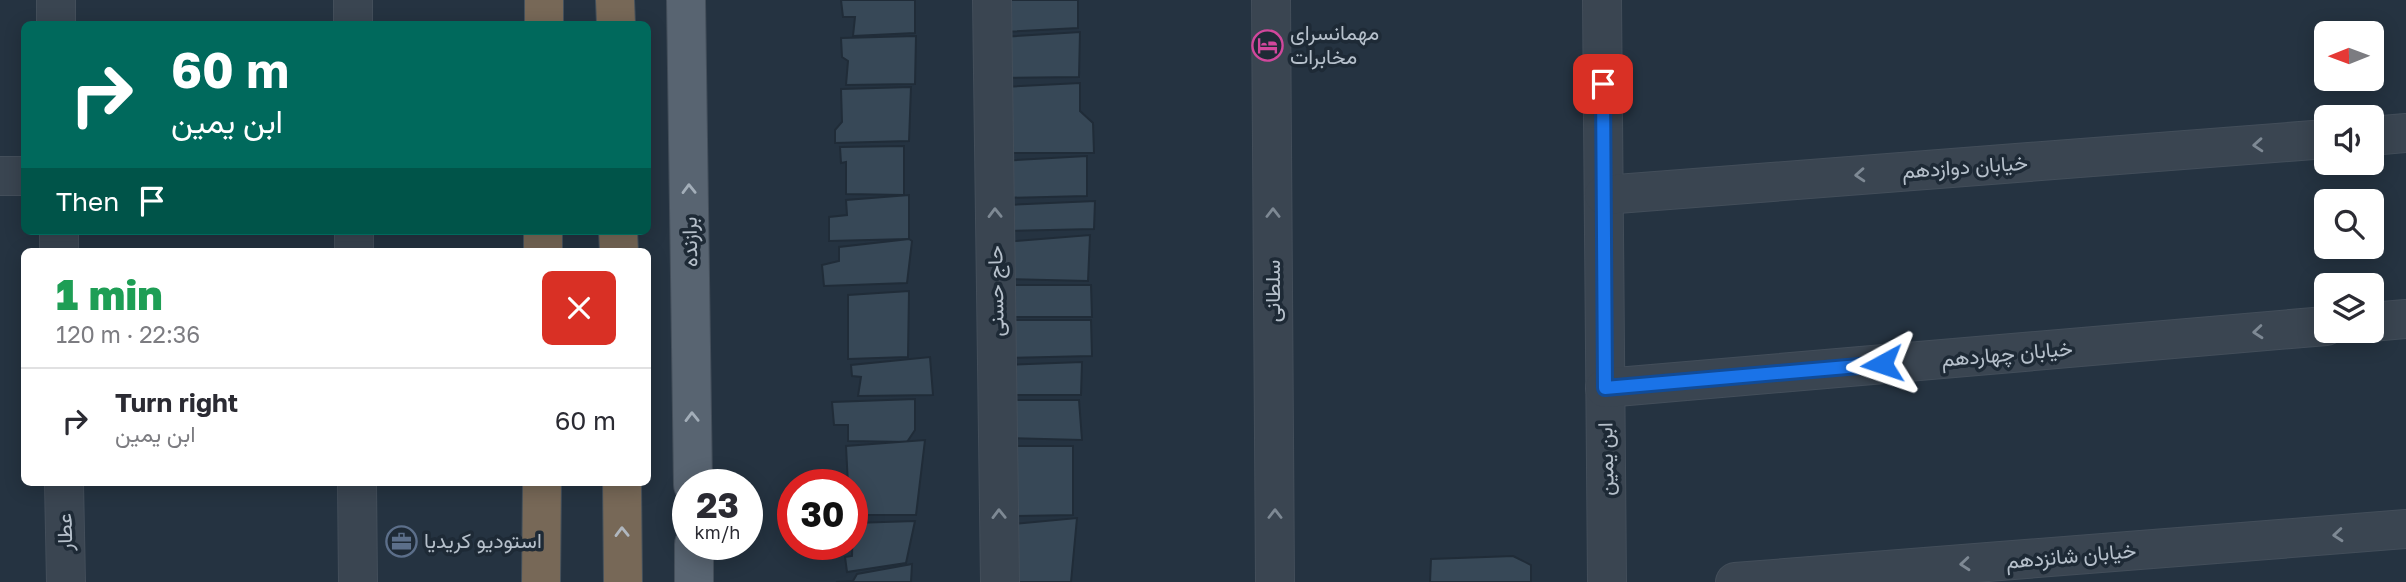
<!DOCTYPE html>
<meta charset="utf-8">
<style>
body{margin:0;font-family:"Golos Text",Vazirmatn,sans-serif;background:#f2f2f3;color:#2b2b33;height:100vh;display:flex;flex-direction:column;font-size:26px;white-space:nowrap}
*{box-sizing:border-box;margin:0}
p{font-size:23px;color:#7c7c81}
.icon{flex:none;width:38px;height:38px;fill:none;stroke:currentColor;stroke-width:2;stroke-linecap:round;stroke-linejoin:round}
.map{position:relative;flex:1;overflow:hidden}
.details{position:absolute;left:21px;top:248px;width:630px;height:238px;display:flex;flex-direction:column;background:#fff;border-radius:10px;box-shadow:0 4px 18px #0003}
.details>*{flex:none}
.banner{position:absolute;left:21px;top:21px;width:630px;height:214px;border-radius:10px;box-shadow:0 4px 18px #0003;background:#00695c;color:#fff;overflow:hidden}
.needle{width:46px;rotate:269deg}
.buttons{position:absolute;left:2314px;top:21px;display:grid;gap:14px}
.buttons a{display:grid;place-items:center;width:70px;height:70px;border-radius:10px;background:#fff;box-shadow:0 4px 18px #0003;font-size:35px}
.speed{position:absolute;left:672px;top:469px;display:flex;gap:14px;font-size:35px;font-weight:700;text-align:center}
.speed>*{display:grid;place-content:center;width:91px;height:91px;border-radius:50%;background:#fff;box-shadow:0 4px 18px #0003;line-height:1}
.speed small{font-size:18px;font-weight:400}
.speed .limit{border:10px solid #d22;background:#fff;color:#111}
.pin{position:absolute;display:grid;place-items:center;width:60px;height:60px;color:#fff;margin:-30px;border-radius:14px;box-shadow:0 4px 10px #0006}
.me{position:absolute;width:77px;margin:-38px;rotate:265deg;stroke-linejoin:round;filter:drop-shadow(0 0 5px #0008)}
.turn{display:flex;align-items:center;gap:24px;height:147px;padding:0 35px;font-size:32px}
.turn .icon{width:91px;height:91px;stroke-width:2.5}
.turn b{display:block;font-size:49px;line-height:60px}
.then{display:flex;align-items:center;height:66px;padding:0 35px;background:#0003;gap:14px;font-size:26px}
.round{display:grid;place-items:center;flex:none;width:74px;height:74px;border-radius:10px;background:#f2f2f3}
.head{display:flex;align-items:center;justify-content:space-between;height:119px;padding:0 35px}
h1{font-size:42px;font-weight:800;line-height:52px;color:#1e9e55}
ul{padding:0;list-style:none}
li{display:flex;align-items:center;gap:21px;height:105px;padding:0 35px;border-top:2px solid #e1e1e2}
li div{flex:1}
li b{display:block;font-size:26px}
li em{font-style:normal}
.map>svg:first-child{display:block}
.building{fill:#374857;stroke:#202c38;stroke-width:2}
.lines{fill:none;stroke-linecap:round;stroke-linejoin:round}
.minor-casing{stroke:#434e5a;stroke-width:40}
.major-casing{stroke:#434e5a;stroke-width:40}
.highway-casing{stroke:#44505b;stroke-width:40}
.minor{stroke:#3a4551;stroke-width:38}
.major{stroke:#586471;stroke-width:38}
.highway{stroke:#776857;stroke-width:38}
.oneway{stroke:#7e8994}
.oneway2{stroke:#a3aeb9}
.oneway3{stroke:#b0b7bf}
.route-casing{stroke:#114b97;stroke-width:18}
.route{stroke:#1a73e8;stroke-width:12}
.labels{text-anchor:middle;stroke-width:7;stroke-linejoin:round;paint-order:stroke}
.poi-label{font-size:21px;fill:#b6c0cb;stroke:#1e2a36;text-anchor:start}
.street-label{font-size:21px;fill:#b6c0cb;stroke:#1e2a36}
</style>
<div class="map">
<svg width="2406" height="582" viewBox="0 0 2406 582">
<rect width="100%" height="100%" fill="#253341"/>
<!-- building -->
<g class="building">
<path d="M841 0H915V33L853 36 855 17H843Z"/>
<path d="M1004 0H1078V28L1003 32Z"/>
<path d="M1080 32 1079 77 1001 78V37Z"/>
<path d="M916 36 915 84 846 85 848 61 842 57 841 38Z"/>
<path d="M1080 83V111L1093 123 1094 153H1003V87Z"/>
<path d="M911 87 909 141 835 143V130L842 122 841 89Z"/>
<path d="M904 146V195L846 194V162L841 163 840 147Z"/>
<path d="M1087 156V196L1002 198 999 161Z"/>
<path d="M909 195V239L829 241V217L847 215 846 200Z"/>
<path d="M1095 201 1094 229 1005 231V205Z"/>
<path d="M1090 235 1088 281 1004 279V242Z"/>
<path d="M909 239 912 241 907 283 824 286 822 265 839 261V247Z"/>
<path d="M1004 285H1091L1092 317H1004Z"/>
<path d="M909 291 908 357 848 359V295Z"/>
<path d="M1007 320H1091L1092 356 1007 358Z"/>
<path d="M930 357 933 395 858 396 861 377 852 376 851 365Z"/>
<path d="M1082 362 1081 395H1009L1005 365Z"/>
<path d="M915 399V430L907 442 848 441V425H834L832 402Z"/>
<path d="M1011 400H1079L1082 440 1010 438Z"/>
<path d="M925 440 916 515H852V485H848L846 446Z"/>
<path d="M1015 446H1073V515L1012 516Z"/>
<path d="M1077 518 1071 582H1013L1012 524Z"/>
<path d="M915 521 906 563 847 572 845 557 852 556 853 523Z"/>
<path d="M1513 556 1531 565V582H1430L1431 559Z"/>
<path d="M912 564 911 582H836L853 581 857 574Z"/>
</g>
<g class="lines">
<defs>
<g id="minor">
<path d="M56 0V24"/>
<path d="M353 0V24"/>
<path d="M992 0 1000 582"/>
<path d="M1271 0 1275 582"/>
<path d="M1602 0 1607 582"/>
<path d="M2371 136 2406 133"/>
<path d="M0 176H24"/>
<path d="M1604 195 2326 139"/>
<path d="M59 231V252"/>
<path d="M354 231V252"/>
<path d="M2371 322 2406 319"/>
<path d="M1605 388 2326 326"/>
<path d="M64 483 66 582"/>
<path d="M357 483 358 582"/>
<path d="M1735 582 2406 529"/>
</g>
<g id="major">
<path d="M686 0 693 485"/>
<path d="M694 544V582"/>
</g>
<g id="highway">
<path d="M615 0 616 24"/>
<path d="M544 24V0"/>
<path d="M618 231 619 252"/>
<path d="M543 252V231"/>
<path d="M622 483 623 582"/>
<path d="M541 582 542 483"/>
</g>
</defs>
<!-- minor casing -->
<use href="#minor" class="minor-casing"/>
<!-- major casing -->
<use href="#major" class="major-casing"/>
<!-- highway casing -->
<use href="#highway" class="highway-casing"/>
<!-- minor -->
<use href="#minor" class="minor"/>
<!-- major -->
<use href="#major" class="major"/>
<!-- highway -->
<use href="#highway" class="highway"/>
</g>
<!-- one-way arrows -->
<defs><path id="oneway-chevron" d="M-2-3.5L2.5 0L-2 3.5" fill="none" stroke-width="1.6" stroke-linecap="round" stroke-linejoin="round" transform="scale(1.75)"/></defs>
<g class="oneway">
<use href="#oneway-chevron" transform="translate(2258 145) rotate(176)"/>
<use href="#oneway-chevron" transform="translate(1860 175) rotate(176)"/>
<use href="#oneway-chevron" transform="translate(995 213) rotate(-91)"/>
<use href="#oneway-chevron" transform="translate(1273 213) rotate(-90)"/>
<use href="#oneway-chevron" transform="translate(2258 332) rotate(175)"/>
<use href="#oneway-chevron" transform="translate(999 514) rotate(-91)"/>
<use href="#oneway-chevron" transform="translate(1275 514) rotate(-90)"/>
<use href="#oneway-chevron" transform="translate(2338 535) rotate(175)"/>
<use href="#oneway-chevron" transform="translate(1965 564) rotate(175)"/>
</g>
<g class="oneway2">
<use href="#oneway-chevron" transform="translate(689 189) rotate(-91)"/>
<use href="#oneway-chevron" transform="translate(692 417) rotate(-91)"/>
</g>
<use class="oneway3" href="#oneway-chevron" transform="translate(622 532) rotate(-91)"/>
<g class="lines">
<defs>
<path id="route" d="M1603 84 1605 388 1882 364"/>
</defs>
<!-- route casing -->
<use href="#route" class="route-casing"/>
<!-- route -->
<use href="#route" class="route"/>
</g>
<!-- icons -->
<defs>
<symbol id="hotel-ring" viewBox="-11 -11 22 22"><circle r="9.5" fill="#1e2a36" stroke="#d1479c" stroke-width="1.5"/><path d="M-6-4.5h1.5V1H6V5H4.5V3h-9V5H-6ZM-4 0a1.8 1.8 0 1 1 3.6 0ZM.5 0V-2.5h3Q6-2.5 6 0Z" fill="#d1479c"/></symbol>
<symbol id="office-ring" viewBox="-11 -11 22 22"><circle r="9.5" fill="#1e2a36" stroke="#5c6f8a" stroke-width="1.5"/><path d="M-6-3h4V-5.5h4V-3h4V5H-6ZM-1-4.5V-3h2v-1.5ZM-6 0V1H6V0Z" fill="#5c6f8a"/></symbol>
</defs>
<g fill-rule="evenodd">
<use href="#hotel-ring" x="1250" y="28" width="35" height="35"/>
<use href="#office-ring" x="384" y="524" width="35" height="35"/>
</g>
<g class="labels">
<!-- poi labels -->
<g class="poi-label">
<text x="1290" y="40">مهمانسرای<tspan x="1290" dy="24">مخابرات</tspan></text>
<text x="424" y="548">استودیو کریدیا</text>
</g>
<!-- street labels -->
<g class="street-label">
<text transform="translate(1965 167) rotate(-4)" y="7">خیابان دوازدهم</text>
<text transform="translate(690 242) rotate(-91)" y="7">برازنده</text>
<text transform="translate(996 291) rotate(-91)" y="7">حاج حسنی</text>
<text transform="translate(1273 291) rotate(-90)" y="7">سلطانی</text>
<text transform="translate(2007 354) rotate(-5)" y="7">خیابان چهاردهم</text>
<text transform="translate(1606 459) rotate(-91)" y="7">ابن یمین</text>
<text transform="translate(65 532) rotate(-91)" y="7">عطار</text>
<text transform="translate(2071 556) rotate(-5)" y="7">خیابان شانزدهم</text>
</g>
</g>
</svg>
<div class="buttons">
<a><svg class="needle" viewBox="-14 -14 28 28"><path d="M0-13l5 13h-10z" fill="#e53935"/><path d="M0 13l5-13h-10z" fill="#7c7c81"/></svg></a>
<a><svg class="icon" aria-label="sound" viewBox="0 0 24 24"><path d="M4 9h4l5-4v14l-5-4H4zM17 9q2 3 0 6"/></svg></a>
<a><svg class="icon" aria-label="search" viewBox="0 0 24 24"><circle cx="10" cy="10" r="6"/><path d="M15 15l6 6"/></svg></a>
<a><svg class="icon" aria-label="layers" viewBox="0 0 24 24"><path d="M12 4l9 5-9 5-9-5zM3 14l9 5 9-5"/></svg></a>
</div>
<div class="speed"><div>23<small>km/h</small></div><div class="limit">30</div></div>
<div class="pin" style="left:1603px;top:84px;background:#d93025"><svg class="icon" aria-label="arrive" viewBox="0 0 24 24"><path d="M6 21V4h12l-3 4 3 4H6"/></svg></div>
<svg class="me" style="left:1882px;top:364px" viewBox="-20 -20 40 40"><path d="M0-17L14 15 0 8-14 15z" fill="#1a73e8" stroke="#fff" stroke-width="4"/></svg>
<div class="banner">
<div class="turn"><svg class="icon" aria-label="right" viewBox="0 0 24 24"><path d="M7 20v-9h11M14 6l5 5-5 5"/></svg><div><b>60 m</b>ابن یمین</div></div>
<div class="then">Then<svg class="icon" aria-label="arrive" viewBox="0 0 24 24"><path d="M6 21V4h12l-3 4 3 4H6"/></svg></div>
</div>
<section class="details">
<div class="head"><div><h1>1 min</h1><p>120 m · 22:36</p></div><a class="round" style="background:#d93025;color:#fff"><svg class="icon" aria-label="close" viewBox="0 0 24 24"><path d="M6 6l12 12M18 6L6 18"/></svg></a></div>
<ul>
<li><svg class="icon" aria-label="right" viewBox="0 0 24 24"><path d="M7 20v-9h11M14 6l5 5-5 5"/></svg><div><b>Turn right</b><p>ابن یمین</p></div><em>60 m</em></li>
</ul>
</section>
</div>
